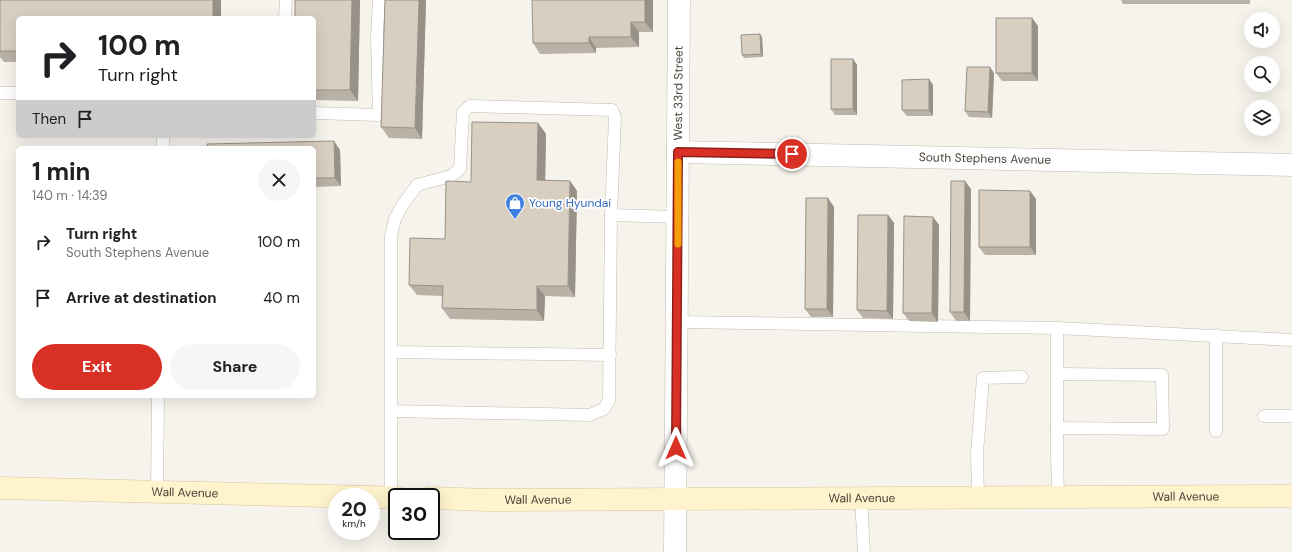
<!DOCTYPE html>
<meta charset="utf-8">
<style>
body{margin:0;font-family:"DM Sans",sans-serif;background:#f6f6f6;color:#202124;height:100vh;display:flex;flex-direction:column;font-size:15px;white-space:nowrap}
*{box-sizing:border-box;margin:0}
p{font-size:13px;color:#757577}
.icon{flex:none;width:22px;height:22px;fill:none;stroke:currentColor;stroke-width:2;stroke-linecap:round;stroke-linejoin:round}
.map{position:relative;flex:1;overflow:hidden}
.side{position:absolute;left:16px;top:146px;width:300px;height:252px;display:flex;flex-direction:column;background:#fff;border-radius:6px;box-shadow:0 4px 16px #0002}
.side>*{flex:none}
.hud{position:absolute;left:16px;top:16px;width:300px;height:122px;border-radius:6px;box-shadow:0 4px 16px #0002;background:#fff;color:#202124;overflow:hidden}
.fabs{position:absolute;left:1244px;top:12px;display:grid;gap:8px}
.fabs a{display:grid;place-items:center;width:36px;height:36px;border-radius:50%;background:#fff;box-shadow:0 4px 16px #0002;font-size:20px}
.speed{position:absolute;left:328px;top:488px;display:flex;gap:8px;font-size:20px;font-weight:700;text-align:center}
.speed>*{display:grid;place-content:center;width:52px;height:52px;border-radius:50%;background:#fff;box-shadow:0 4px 16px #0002;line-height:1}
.speed small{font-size:10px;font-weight:400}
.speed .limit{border:2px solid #111;border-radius:6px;background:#fff;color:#111}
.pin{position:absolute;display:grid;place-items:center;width:34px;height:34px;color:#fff;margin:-17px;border:2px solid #fff;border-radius:50%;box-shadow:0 1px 4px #0007}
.me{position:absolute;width:44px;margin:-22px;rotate:0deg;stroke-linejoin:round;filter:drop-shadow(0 0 3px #0008)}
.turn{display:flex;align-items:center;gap:14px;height:84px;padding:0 16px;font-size:18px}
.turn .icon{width:52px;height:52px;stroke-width:2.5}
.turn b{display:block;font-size:28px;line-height:34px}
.then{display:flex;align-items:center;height:38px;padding:0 16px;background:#0003;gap:8px;font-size:15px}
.round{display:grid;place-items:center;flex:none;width:42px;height:42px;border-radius:21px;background:#f6f6f6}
.summary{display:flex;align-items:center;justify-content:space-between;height:68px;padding:0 16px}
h1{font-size:24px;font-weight:700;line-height:30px}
.button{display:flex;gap:8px;margin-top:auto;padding:8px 16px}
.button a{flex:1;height:46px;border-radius:24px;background:#d93025;color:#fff;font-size:16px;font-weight:700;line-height:46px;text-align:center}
.button a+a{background:#f6f6f6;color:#202124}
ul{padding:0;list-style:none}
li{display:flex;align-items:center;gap:12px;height:56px;padding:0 16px}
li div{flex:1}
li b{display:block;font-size:15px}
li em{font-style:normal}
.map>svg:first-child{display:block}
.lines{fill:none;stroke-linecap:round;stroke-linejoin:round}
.service-casing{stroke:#c2bbae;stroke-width:13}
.minor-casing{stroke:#c2bbae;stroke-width:23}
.secondary-casing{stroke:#d6c79b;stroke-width:23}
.service{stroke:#fff;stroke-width:12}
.minor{stroke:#fff;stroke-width:22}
.secondary{stroke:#fff3cd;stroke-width:22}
.wall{fill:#bab2a6}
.shaded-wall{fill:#979187}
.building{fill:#d8cfc1;stroke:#979187}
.route-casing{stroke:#8d1f18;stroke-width:10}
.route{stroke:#d93025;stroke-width:7}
.slow{stroke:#f59e0b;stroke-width:7}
.labels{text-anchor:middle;stroke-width:3.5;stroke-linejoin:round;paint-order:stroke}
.street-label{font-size:12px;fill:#4b4439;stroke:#fff}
.shop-label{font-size:12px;fill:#366cbe;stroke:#fff;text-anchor:start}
</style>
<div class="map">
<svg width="1292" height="552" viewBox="0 0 1292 552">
<rect width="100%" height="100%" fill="#f6f3ec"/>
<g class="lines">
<defs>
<g id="service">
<path d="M285 18 286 0"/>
<path d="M0 93H18"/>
<path d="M314 113 379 115 377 37 379 0"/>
<path d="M163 148V136"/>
<path d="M611 215 678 217"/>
<path d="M677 322 1057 328 1292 340"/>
<path d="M1057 328V452L1058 497"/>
<path d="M391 352 610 355"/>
<path d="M391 411 590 415 604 409 609 400 611 215 615 117 612 110 470 106 463 112 460 169 451 176 417 185 402 206 395 219 391 236C391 323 391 410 391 498"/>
<path d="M1264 416H1292"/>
<path d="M1057 428 1163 429 1162 375 1058 374"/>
<path d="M1216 431V335"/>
<path d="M157 492 158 396"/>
<path d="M978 497 977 453 983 378 1022 377"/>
<path d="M861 498 864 552"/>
</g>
<g id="minor">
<path id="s1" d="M678 152 1292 165"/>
<path id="s2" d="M675 552 679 0"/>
</g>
<g id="secondary">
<path id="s3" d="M0 488 369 497"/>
<path d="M371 497 397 498"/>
<path id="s4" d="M431 498 486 500 1292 496"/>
</g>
</defs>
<!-- service casing -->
<use href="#service" class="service-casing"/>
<!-- minor casing -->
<use href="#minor" class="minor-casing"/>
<!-- secondary casing -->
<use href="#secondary" class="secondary-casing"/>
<!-- service -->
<use href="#service" class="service"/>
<!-- minor -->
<use href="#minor" class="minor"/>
<!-- secondary -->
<use href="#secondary" class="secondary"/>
</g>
<!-- wall -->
<g class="wall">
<path d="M0 0 18 18V62H4L0 57Z"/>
<path d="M295 0H360L358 101 314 100V18Z"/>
<path d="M385 0H426L422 139 389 138 381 127Z"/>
<path d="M653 0V32H639V47L596 48V53L540 54 533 43Z"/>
<path d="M1121 0H1250V4H1123Z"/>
<path d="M1032 18 1038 26V81H1002L996 73Z"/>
<path d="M762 37 763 57 744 58 742 55Z"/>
<path d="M853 59 857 65V115H835L831 109Z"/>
<path d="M994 73 992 118 969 117 965 111Z"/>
<path d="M933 85V116H907L902 110Z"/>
<path d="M538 123 546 134 545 180 570 181 577 191 575 297 545 296 544 321 450 319 442 308 443 296 417 295 409 285 445 239 471 182Z"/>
<path d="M314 148 340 150 341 186 314 187Z"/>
<path d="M971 189 970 321H956L950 312Z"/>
<path d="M1030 191 1036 199V255H985L979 247Z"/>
<path d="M834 207 833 317H811L805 309Z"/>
<path d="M888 215 894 223 893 319 863 318 857 310Z"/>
<path d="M933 217 939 225 938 322 909 321 903 313Z"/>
</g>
<!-- shaded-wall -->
<g class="shaded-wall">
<rect x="213" y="0" width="8" height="18"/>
<path d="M352 0H360L358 101 350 90Z"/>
<path d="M419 0H426L422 139 415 128Z"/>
<path d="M645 0H653V32L645 22Z"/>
<path d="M1032 18 1038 26V81L1032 73Z"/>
<path d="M631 22 639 32V47L631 37Z"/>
<path d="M760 34 762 37 763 57 761 54Z"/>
<path d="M589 37 596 48V53L589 43Z"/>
<path d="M853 59 857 65V115L853 109Z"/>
<path d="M990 67 994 73 992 118 988 112Z"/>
<path d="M929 79 933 85V116L929 110Z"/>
<path d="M538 123 546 134 545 190 537 180Z"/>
<path d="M334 141 340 150 341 186 335 178Z"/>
<path d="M570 181 577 191 575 297 568 286Z"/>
<path d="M965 181 971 189 970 321 964 312Z"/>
<path d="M1030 191 1036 199V255L1030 247Z"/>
<path d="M828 198 834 207 833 317 827 309Z"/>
<path d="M888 215 894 223 893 319 887 311Z"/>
<path d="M933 217 939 225 938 322 932 313Z"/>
<path d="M537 286 545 296 544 321 537 310Z"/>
</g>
<!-- building -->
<g class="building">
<path d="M0 0H213V18H18V51H0Z"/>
<path d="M295 0H352L350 90H314V18H295Z"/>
<path d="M385 0H419L415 128 381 127Z"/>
<path d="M532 0H645V22H631V37H589V43H533Z"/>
<rect x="996" y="18" width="36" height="55"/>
<path d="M760 34 761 54 742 55 741 35Z"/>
<rect x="831" y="59" width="22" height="50"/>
<path d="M967 67H990L988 112 965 111Z"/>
<path d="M929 79V110H902V80Z"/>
<path d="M472 122 538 123 537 180 570 181 568 286H537V310L442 308 443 286 409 285 410 238 445 239 446 181 471 182Z"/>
<path d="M334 141 335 178H314V148H208L207 144Z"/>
<path d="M951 181H965L964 312H950Z"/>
<path d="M979 190 1030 191V247H979Z"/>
<path d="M806 198H828L827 309H805Z"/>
<path d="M858 215H888L887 311 857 310Z"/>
<path d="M904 216 933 217 932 313H903Z"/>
</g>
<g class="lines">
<defs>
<path id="route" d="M676 448 678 152 792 154"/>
</defs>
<!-- route casing -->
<use href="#route" class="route-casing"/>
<!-- route -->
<use href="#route" class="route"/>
<!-- slow -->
<path class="slow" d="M678 244V162"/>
</g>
<!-- icons -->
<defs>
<symbol id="shop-pin" viewBox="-11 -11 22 30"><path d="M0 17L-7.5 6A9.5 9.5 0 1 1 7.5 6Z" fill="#3f7fe0" stroke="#fff"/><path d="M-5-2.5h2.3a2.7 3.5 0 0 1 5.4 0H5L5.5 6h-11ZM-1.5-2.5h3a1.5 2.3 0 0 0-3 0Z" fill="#fff"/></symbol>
</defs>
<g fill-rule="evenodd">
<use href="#shop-pin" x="504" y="192" width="22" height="30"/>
</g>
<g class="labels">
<!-- street labels -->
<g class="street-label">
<text dy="4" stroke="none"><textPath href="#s2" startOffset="459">West 33rd Street</textPath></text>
<text dy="4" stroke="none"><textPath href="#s1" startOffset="307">South Stephens Avenue</textPath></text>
<text dy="4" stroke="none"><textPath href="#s3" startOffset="185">Wall Avenue</textPath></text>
<text dy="4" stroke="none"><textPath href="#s4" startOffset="755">Wall Avenue</textPath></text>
<text dy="4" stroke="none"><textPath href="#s4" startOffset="431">Wall Avenue</textPath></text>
<text dy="4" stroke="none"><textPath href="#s4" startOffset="107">Wall Avenue</textPath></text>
</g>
<!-- shop labels -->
<g class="shop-label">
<text x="529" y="207">Young Hyundai</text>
</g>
</g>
</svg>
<div class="fabs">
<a><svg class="icon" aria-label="sound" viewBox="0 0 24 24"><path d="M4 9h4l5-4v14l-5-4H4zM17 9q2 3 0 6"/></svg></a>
<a><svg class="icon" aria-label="search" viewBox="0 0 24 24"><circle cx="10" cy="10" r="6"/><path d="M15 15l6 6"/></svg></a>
<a><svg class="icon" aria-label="layers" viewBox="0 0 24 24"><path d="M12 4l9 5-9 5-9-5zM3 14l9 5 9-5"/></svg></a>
</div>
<div class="speed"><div>20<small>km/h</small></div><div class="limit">30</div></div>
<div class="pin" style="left:792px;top:154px;background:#d93025"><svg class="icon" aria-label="arrive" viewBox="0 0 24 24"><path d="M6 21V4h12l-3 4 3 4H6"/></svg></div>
<svg class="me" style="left:676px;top:448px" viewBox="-20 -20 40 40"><path d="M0-17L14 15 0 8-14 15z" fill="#d93025" stroke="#fff" stroke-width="4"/></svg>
<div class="hud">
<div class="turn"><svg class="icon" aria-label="right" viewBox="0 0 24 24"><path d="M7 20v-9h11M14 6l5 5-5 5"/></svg><div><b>100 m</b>Turn right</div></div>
<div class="then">Then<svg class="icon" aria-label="arrive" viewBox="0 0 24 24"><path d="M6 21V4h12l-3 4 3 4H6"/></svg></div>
</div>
<section class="side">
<div class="summary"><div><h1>1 min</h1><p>140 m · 14:39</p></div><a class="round"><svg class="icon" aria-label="close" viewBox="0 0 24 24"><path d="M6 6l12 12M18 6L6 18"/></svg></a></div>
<ul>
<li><svg class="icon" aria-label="right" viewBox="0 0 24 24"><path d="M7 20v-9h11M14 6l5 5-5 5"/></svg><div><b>Turn right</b><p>South Stephens Avenue</p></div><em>100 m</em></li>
<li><svg class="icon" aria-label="arrive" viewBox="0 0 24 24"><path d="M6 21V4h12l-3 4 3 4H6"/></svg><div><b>Arrive at destination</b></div><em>40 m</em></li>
</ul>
<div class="button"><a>Exit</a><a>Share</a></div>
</section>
</div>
